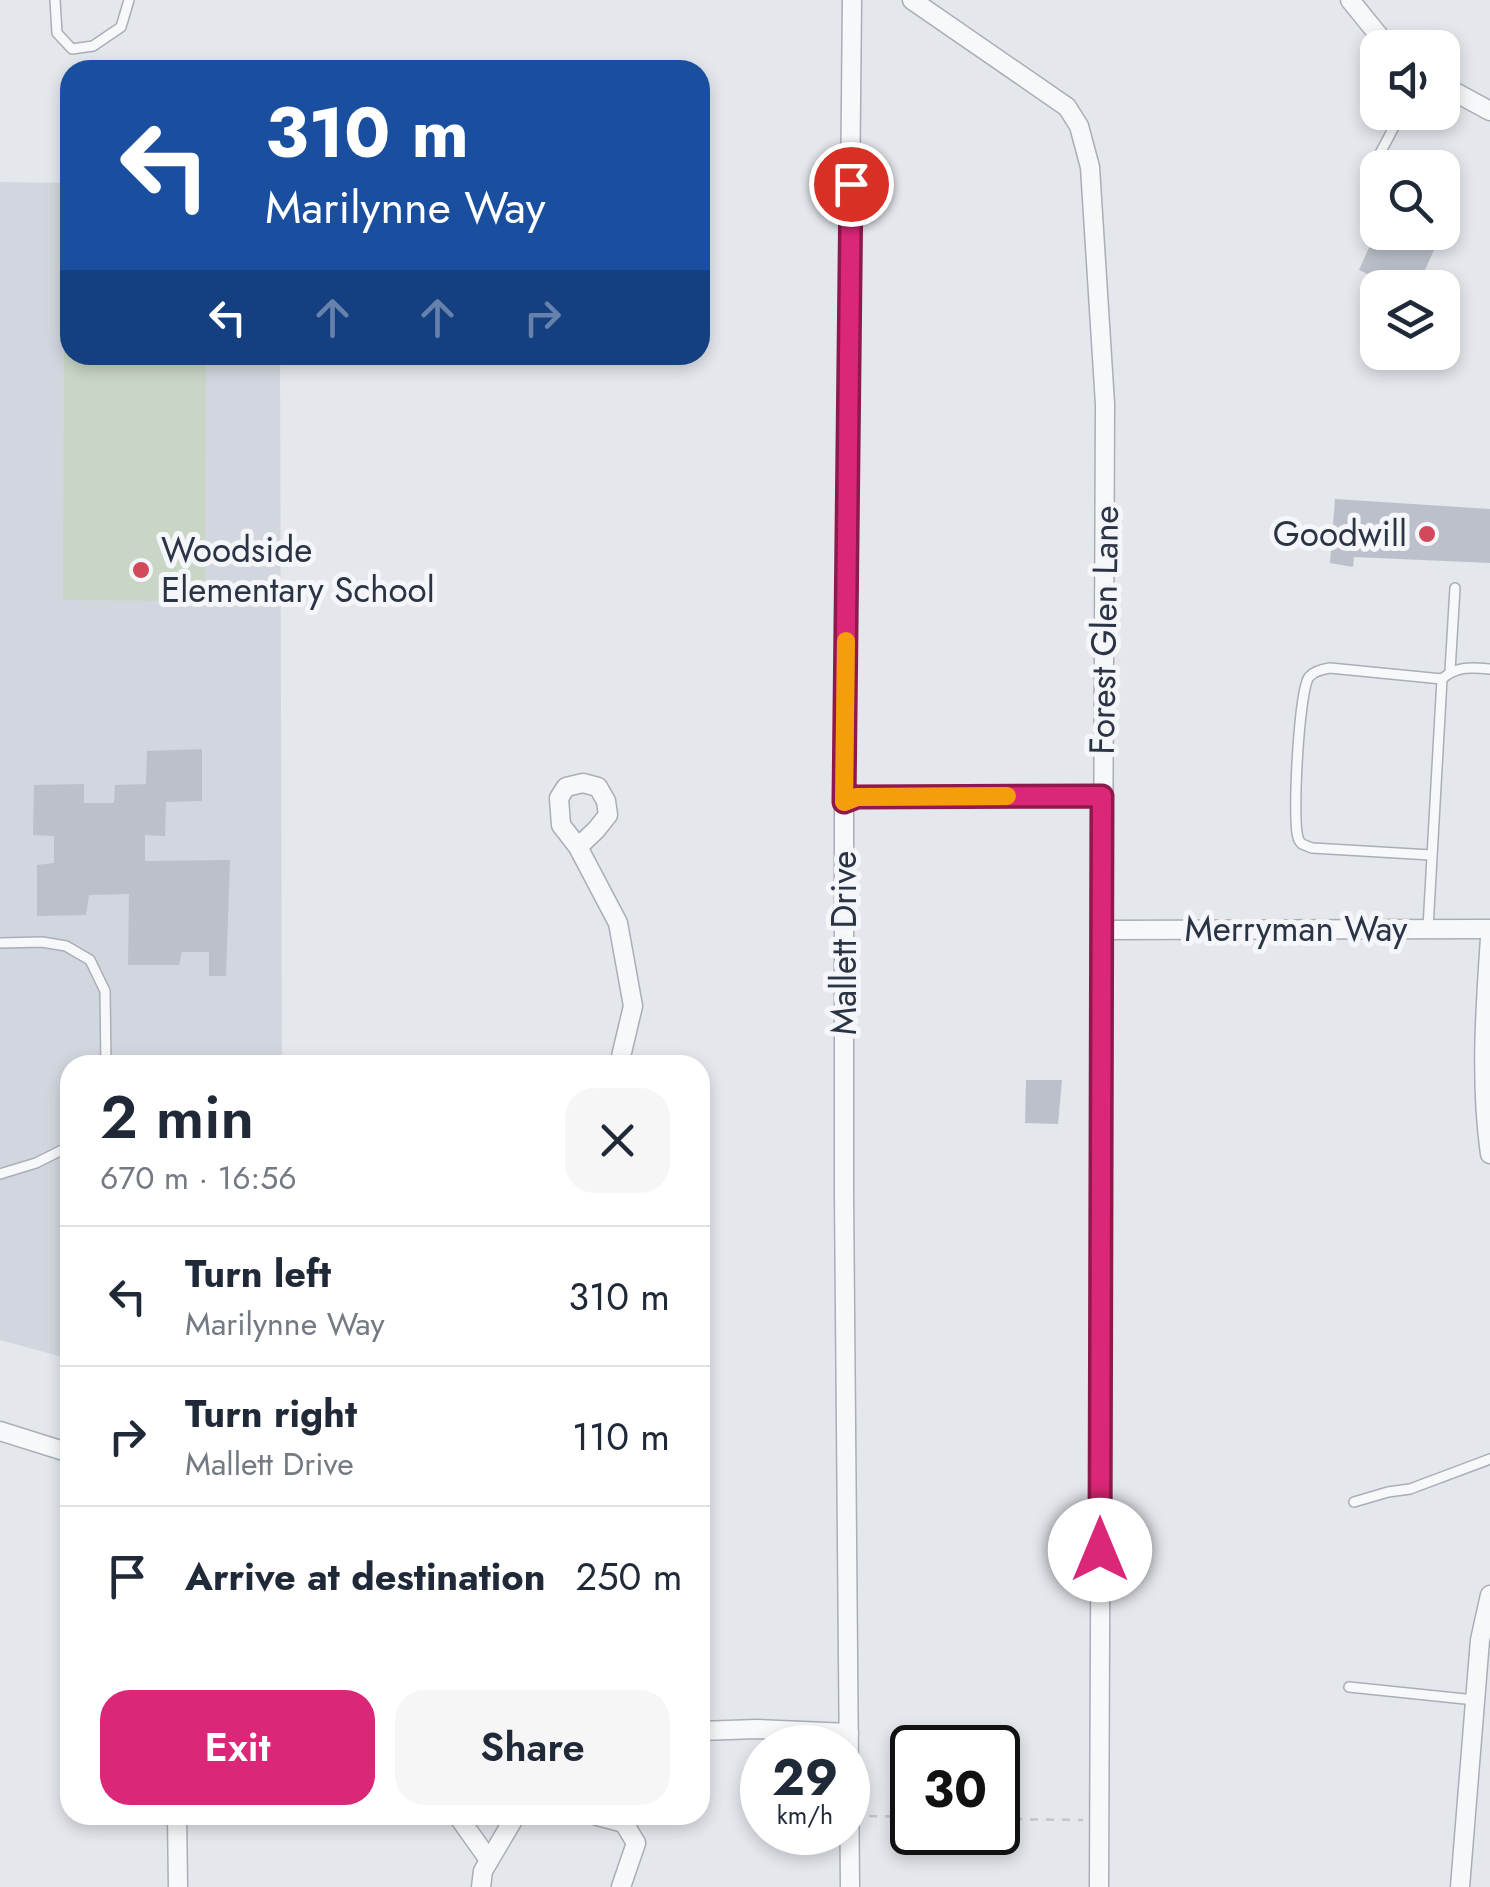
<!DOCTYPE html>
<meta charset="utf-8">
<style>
body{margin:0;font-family:Jost,sans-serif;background:#f6f6f7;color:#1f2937;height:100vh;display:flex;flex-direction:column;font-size:38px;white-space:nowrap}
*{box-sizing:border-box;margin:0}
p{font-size:32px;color:#747a83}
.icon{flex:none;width:55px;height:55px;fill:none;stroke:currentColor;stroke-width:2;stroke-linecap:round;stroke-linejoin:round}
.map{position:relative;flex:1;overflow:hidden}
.panel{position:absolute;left:60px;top:1055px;width:650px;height:770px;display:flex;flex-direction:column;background:#fff;border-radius:30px;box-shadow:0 5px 15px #0003}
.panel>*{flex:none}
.banner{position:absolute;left:60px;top:60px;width:650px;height:305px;border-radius:30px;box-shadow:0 5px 15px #0003;background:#1a4fa0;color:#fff;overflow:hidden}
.buttons{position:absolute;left:1360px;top:30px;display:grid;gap:20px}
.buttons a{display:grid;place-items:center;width:100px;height:100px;border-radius:20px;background:#fff;box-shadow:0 5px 15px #0003;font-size:50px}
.speed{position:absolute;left:740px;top:1725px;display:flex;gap:20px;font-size:50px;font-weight:700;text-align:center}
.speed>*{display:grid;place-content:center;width:130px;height:130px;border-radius:50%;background:#fff;box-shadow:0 5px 15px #0003;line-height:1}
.speed small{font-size:25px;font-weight:400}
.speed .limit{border:5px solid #111;border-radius:15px;background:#fff;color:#111}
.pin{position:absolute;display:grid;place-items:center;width:85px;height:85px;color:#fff;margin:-42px;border:5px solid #fff;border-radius:50%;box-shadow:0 2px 10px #0007}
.me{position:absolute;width:110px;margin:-55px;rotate:0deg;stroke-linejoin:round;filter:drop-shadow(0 0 8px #0008)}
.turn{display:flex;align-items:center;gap:35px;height:210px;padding:0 40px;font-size:45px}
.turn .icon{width:130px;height:130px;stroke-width:2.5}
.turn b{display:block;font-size:70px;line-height:85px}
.lanes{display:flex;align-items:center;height:95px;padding:0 40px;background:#0003;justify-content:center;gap:50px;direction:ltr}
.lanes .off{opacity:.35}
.round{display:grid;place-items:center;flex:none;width:105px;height:105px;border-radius:30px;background:#f6f6f7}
.headline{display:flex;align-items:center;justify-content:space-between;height:170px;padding:0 40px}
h1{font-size:60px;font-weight:600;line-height:75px}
.action{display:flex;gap:20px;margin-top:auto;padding:20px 40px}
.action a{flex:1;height:115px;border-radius:30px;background:#db2777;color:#fff;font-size:40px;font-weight:600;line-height:115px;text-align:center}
.action a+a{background:#f6f6f7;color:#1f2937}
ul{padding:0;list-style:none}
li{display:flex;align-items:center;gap:30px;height:140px;padding:0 40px;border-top:2px solid #e0e1e3}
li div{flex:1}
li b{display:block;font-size:38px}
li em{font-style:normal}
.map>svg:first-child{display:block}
.built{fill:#d2d6de}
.green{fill:#c9d6c5}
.building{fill:#bbc0ca}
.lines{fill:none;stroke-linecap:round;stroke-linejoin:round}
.lane-casing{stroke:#a9aeb7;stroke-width:12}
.street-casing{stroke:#a9aeb7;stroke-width:21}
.path{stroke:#c2c5cb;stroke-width:2.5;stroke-dasharray:8 8;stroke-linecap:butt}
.lane{stroke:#f7f8fa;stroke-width:9}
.street{stroke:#f7f8fa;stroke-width:18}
.route-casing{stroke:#8e194d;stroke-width:25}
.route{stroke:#db2777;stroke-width:18}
.slow{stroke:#f59e0b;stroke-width:18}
.poi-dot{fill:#d1495b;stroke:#f4f6f9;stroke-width:4}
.labels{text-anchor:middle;stroke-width:10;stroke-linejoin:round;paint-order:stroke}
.poi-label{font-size:35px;fill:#2b3445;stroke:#f4f6f9;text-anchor:end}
.street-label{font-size:35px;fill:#2b3445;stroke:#f4f6f9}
</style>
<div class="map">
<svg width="1490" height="1887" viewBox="0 0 1490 1887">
<rect width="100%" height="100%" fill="#e4e7ec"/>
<!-- built -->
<path class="built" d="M0 182 70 183V355H280L282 1065H70V1359L0 1340Z"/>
<!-- green -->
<path class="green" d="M64 345H70V355H206L205 601 63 600Z"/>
<!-- building -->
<g class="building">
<path d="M1376 232H1442L1417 288H1376L1380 280 1359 270Z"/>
<path d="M1335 499 1490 509V563L1354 557 1353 567 1330 563Z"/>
<path d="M202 749V801L166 802 165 836 145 835V861L230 860 226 976H209V952H182L179 965H128L129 894 89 895 86 915 37 916V865L54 863V836L33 835 34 785 84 784V803H114L115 785 146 784 147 751Z"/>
<path d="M1026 1080H1062L1058 1124 1025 1123Z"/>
</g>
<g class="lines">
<defs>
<g id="lane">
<path d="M55 0 57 33 72 49 93 46 121 27 129 0"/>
<path d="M1378 157 1402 112"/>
<path d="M1450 671 1455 588"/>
<path d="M1431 855 1312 848 1302 844C1300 842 1298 840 1298 837 1292 820 1299 690 1309 677 1314 671 1323 669 1330 668L1442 679"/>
<path d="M1428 928 1442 679C1456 666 1472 667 1490 669"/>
<path d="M0 943 42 942 66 946 90 960 105 991 106 1065"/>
<path d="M0 1174 36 1163 70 1146"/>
<path d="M1354 1502 1388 1492 1410 1489 1490 1459"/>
<path d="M1349 1687 1475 1700"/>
</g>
<g id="street">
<path d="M912 0 1067 107 1079 126 1090 167 1105 404 1099 1887"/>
<path d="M1350 0 1389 48"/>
<path d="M1442 85 1490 111"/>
<path d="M844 802 857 797 1102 796"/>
<path d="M578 847 596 830 608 815 606 801 598 787 583 783 566 787 559 798 561 825 578 847 618 923 633 1006 619 1065"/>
<path d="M1102 930 1490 929"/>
<path d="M1490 938C1485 1010 1480 1083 1490 1154"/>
<path d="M0 1431 70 1453"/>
<path d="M700 1731 757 1729 849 1733"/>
<path d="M177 1815 178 1887"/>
<path d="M457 1815 489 1860"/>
<path d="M594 1815 624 1823 636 1843 621 1887"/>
<path d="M481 1887 483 1871 516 1815"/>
<path d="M850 1887 844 1195V802L852 0"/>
<path d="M1460 1887 1480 1640 1490 1595"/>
</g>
</defs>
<!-- lane casing -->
<use href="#lane" class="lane-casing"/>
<!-- street casing -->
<use href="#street" class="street-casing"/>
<!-- path -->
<g class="path">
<path d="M869 1816 912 1817"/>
<path d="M998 1819 1083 1820"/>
</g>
<!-- lane -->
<use href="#lane" class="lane"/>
<!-- street -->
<use href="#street" class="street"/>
</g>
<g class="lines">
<defs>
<path id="route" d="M851 184 844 802 857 797 1102 796 1100 1550"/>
</defs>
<!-- route casing -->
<use href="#route" class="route-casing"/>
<!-- route -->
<use href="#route" class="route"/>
<!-- slow -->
<path class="slow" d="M846 641 844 802 857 797 1007 796"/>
</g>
<!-- markers -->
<g class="poi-dot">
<circle cx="1427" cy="534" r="10"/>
<circle cx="141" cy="570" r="10"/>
</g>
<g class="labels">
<!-- poi labels -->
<g class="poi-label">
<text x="1407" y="546">Goodwill</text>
<text x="161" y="562" text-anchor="start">Woodside<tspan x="161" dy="40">Elementary School</tspan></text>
</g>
<!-- street labels -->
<g class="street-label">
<text transform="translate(1104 630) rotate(-89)" y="12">Forest Glen Lane</text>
<text x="1296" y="941">Merryman Way</text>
<text transform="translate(844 943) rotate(-90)" y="12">Mallett Drive</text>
</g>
</g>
</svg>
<div class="buttons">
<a><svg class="icon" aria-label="sound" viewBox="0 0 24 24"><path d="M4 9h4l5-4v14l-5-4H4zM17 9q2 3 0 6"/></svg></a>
<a><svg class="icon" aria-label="search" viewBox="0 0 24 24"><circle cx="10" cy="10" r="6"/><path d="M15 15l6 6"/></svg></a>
<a><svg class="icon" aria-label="layers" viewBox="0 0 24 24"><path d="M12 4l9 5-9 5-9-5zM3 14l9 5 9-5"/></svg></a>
</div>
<div class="speed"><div>29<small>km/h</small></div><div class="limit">30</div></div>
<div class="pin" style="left:851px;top:184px;background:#d93025"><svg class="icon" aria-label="arrive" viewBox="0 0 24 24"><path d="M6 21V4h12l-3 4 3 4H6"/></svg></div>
<svg class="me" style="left:1100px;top:1550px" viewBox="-20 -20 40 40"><circle r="19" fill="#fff"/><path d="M0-13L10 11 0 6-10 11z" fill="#db2777"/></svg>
<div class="banner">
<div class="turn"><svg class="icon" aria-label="left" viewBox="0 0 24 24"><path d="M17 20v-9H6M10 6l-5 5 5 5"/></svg><div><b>310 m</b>Marilynne Way</div></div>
<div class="lanes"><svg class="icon" aria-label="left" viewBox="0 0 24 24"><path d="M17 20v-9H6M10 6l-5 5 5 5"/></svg><svg class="icon off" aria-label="ahead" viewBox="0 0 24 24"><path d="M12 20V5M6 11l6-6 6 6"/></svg><svg class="icon off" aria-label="ahead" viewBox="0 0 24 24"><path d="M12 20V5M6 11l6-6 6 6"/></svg><svg class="icon off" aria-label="right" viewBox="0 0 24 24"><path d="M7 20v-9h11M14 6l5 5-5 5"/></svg></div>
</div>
<section class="panel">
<div class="headline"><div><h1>2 min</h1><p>670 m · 16:56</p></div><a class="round"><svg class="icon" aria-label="close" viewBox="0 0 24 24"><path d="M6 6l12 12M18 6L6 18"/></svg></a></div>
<ul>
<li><svg class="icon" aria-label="left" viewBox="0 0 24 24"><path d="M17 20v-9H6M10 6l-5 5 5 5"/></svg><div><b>Turn left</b><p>Marilynne Way</p></div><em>310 m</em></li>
<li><svg class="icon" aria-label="right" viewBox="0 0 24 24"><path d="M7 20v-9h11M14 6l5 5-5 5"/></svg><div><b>Turn right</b><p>Mallett Drive</p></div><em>110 m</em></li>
<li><svg class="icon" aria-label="arrive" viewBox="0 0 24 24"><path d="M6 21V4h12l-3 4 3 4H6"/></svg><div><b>Arrive at destination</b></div><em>250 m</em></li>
</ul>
<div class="action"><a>Exit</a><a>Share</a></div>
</section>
</div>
